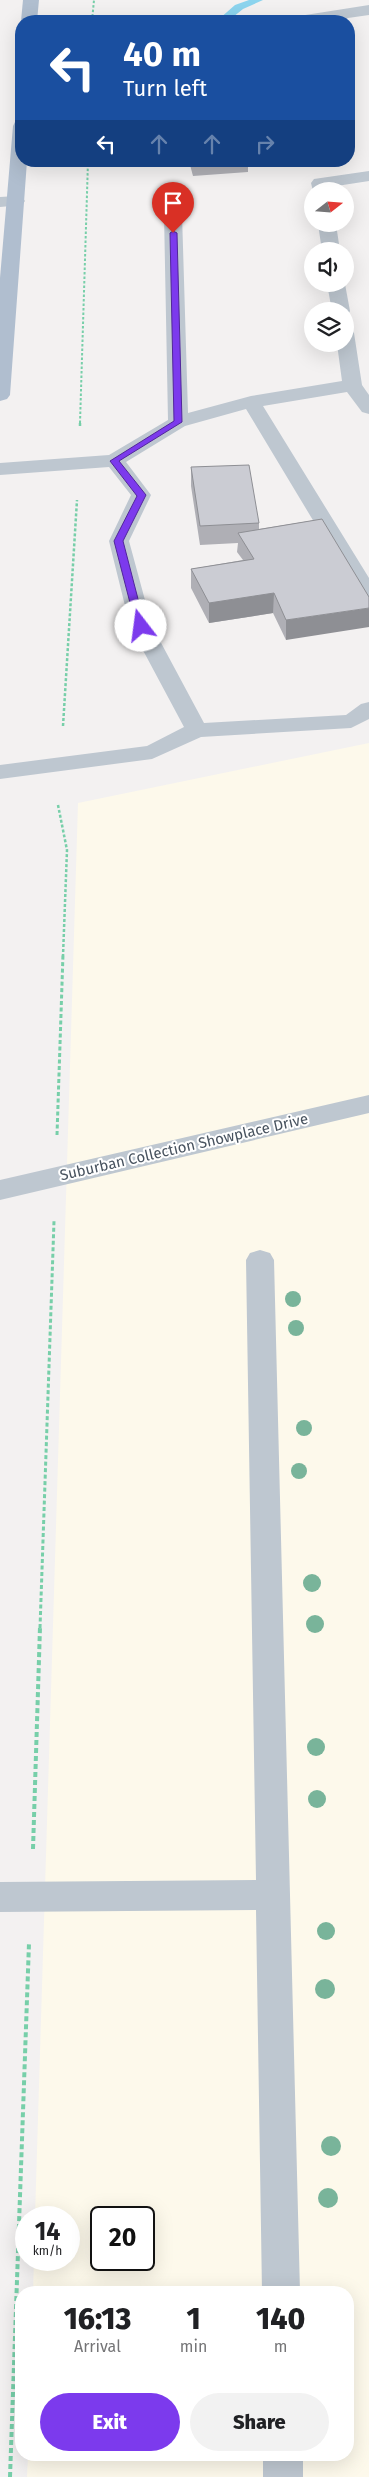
<!DOCTYPE html>
<style>
body{margin:0;font-family:"Fira Sans",sans-serif;background:#f2f2f2;color:#202124;height:100vh;display:flex;flex-direction:column;font-size:19px;white-space:nowrap}
*{box-sizing:border-box;margin:0}
p{font-size:16px;color:#757577}
.icon{flex:none;width:28px;height:28px;fill:none;stroke:currentColor;stroke-width:2;stroke-linecap:round;stroke-linejoin:round}
.map{position:relative;flex:1;overflow:hidden}
.side{position:absolute;left:15px;top:2286px;width:339px;height:175px;display:flex;flex-direction:column;background:#fff;border-radius:20px;box-shadow:0 5px 20px #0002}
.side>*{flex:none}
.hud{position:absolute;left:15px;top:15px;width:340px;height:152px;border-radius:20px;box-shadow:0 5px 20px #0002;background:#1a4fa0;color:#fff;overflow:hidden}
.needle{width:32px;rotate:73deg}
.tools{position:absolute;left:304px;top:182px;display:grid;gap:10px}
.tools a{display:grid;place-items:center;width:50px;height:50px;border-radius:50%;background:#fff;box-shadow:0 5px 20px #0002;font-size:25px}
.speed{position:absolute;left:15px;top:2206px;display:flex;gap:10px;font-size:25px;font-weight:700;text-align:center}
.speed>*{display:grid;place-content:center;width:65px;height:65px;border-radius:50%;background:#fff;box-shadow:0 5px 20px #0002;line-height:1}
.speed small{font-size:12px;font-weight:400}
.speed .limit{border:2px solid #111;border-radius:8px;background:#fff;color:#111}
.pin{position:absolute;display:grid;place-items:center;width:42px;height:42px;color:#fff;margin:-51px -21px;border-radius:50% 50% 50% 0;rotate:-45deg;box-shadow:0 0 5px #0007}
.pin .icon{rotate:45deg}
.me{position:absolute;width:55px;margin:-28px;rotate:345deg;stroke-linejoin:round;filter:drop-shadow(0 0 4px #0008)}
.turn{display:flex;align-items:center;gap:18px;height:105px;padding:0 25px;font-size:22px}
.turn .icon{width:65px;height:65px;stroke-width:2.5}
.turn b{display:block;font-size:35px;line-height:42px}
.lanes{display:flex;align-items:center;height:48px;padding:0 25px;background:#0003;justify-content:center;gap:25px;direction:ltr}
.lanes .off{opacity:.35}
.eta{display:flex;justify-content:space-evenly;align-items:center;height:85px;text-align:center}
.eta b{font-size:30px;font-weight:800;line-height:35px}
.action{display:flex;gap:10px;margin-top:auto;padding:10px 25px}
.action a{flex:1;height:58px;border-radius:30px;background:#7c3aed;color:#fff;font-size:20px;font-weight:800;line-height:58px;text-align:center}
.action a+a{background:#f2f2f2;color:#202124}
.map>svg:first-child{display:block}
.commercial{fill:#fdf9eb;fill-rule:evenodd}
.lines{fill:none;stroke-linecap:round;stroke-linejoin:round}
.stream{fill:#8cd4ee;fill-rule:evenodd}
.path-far3{stroke:#77cfa9;stroke-width:2;stroke-dasharray:2.5 2;stroke-linecap:butt}
.path-far2{stroke:#77cfa9;stroke-width:2.5;stroke-dasharray:3 2;stroke-linecap:butt}
.path-far1{stroke:#77cfa9;stroke-width:3;stroke-dasharray:4 2.5;stroke-linecap:butt}
.path{stroke:#77cfa9;stroke-width:4;stroke-dasharray:5 3;stroke-linecap:butt}
.minor{fill:#bec7d0;fill-rule:evenodd}
.major{fill:#b0becf;fill-rule:evenodd}
.tree{fill:#79b49a}
.wall{fill:#afafb5}
.shaded-wall{fill:#8e8f94}
.building{fill:#cbccd3;stroke:#8e8f94}
.route{fill:#7c3aed;stroke:#51269a}
.labels{text-anchor:middle;stroke-width:4;stroke-linejoin:round;paint-order:stroke}
.street-label{font-size:15px;fill:#48535f;stroke:#fff}
</style>
<div class="map">
<svg width="369" height="2477" viewBox="0 0 369 2477">
<rect width="100%" height="100%" fill="#f3f1f1"/>
<!-- commercial -->
<path class="commercial" d="M369 743V2477H27L28 2455H348V2292H33L34 2260H69V2218L35 2217 78 803ZM101 2218H144V2260H101Z"/>
<g class="lines">
<!-- stream -->
<path class="stream" d="M249 0H263L243 9 228 21 219 19 235 5Z"/>
<!-- path-far3 -->
<g class="path-far3">
<path d="M92 21 94 0"/>
<path d="M80 423 88 161"/>
</g>
<!-- path-far2 -->
<g class="path-far2">
<path d="M80 426V421"/>
<path d="M63 726 77 500"/>
<path d="M58 805 67 850 63 956"/>
</g>
<!-- path-far1 -->
<g class="path-far1">
<path d="M57 1135 63 954"/>
<path d="M40 1628 54 1221"/>
</g>
<!-- path -->
<g class="path">
<path d="M33 1849 40 1627"/>
<path d="M10 2477 29 1943"/>
</g>
<!-- minor -->
<g class="minor">
<path d="M369 5V15L327 21H291L299 16Z"/>
<path d="M369 171V181L330 187 331 191H313L311 183 314 179Z"/>
<path d="M16 196 22 197 25 201 22 205 0 207V197Z"/>
<path d="M173 209 179 210 182 214 188 413 251 396 342 381 337 344H345V327L352 329 354 333 362 385 369 395V414L362 412 347 392 263 406 369 578V601L361 600 358 595 246 409 185 426 126 462 151 495 129 541 152 626 204 723 346 715 361 704 369 702V719L351 728 201 737 152 759 0 779V765L147 746 184 727 130 626 109 541 131 495 109 467 0 475V463L109 455 168 420 164 214 167 210Z"/>
<path d="M318 224H336L340 251H322Z"/>
<path d="M327 284H345L350 311 348 315 345 316V311H332Z"/>
<path d="M369 1095V1113L0 1200V1180Z"/>
<path d="M260 1250 270 1253 274 1260 300 2292H262L256 1910 0 1912V1882L256 1880 246 1260 250 1253Z"/>
<rect x="263" y="2455" width="40" height="22"/>
</g>
<!-- major -->
<g class="major">
<path d="M23 0H39L37 21H21Z"/>
<path d="M21 121V161H27L10 395 7 399 0 401V278L13 126 15 122Z"/>
</g>
</g>
<!-- trees -->
<g class="tree">
<circle cx="293" cy="1299" r="8"/>
<circle cx="296" cy="1328" r="8"/>
<circle cx="304" cy="1428" r="8"/>
<circle cx="299" cy="1471" r="8"/>
<circle cx="312" cy="1583" r="9"/>
<circle cx="315" cy="1624" r="9"/>
<circle cx="316" cy="1747" r="9"/>
<circle cx="317" cy="1799" r="9"/>
<circle cx="326" cy="1931" r="9"/>
<circle cx="325" cy="1989" r="10"/>
<circle cx="331" cy="2146" r="10"/>
<circle cx="328" cy="2198" r="10"/>
</g>
<!-- wall -->
<g class="wall">
<path d="M189 161H248V172L193 176Z"/>
<path d="M191 467 259 523V529L322 519 286 640 273 613 209 623 191 588V569L243 560 237 552 238 543 200 545 191 486Z"/>
</g>
<!-- shaded-wall -->
<g class="shaded-wall">
<path d="M274 593 273 613 209 623V603Z"/>
<path d="M369 608V627L286 640V620Z"/>
</g>
<!-- building -->
<g class="building">
<path d="M249 465 259 523 200 526 191 467Z"/>
<path d="M322 519 369 597V608L286 620 274 593 209 603 191 569 254 559 238 533Z"/>
</g>
<!-- route -->
<path class="route" d="M173 231 177 233 182 422 119 461 146 495 123 541 145 626 141 629 136 626 114 541 137 496 110 461 174 421 170 233Z"/>
<g class="labels">
<!-- street labels -->
<g class="street-label">
<text transform="translate(184 1147) rotate(-13)" y="5">Suburban Collection Showplace Drive</text>
</g>
</g>
</svg>
<div class="tools">
<a><svg class="needle" viewBox="-14 -14 28 28"><path d="M0-13l5 13h-10z" fill="#e53935"/><path d="M0 13l5-13h-10z" fill="#757577"/></svg></a>
<a><svg class="icon" aria-label="sound" viewBox="0 0 24 24"><path d="M4 9h4l5-4v14l-5-4H4zM17 9q2 3 0 6"/></svg></a>
<a><svg class="icon" aria-label="layers" viewBox="0 0 24 24"><path d="M12 4l9 5-9 5-9-5zM3 14l9 5 9-5"/></svg></a>
</div>
<div class="speed"><div>14<small>km/h</small></div><div class="limit">20</div></div>
<div class="pin" style="left:173px;top:233px;background:#d93025"><svg class="icon" aria-label="arrive" viewBox="0 0 24 24"><path d="M6 21V4h12l-3 4 3 4H6"/></svg></div>
<svg class="me" style="left:141px;top:626px" viewBox="-20 -20 40 40"><circle r="19" fill="#fff"/><path d="M0-13L10 11 0 6-10 11z" fill="#7c3aed"/></svg>
<div class="hud">
<div class="turn"><svg class="icon" aria-label="left" viewBox="0 0 24 24"><path d="M17 20v-9H6M10 6l-5 5 5 5"/></svg><div><b>40 m</b>Turn left</div></div>
<div class="lanes"><svg class="icon" aria-label="left" viewBox="0 0 24 24"><path d="M17 20v-9H6M10 6l-5 5 5 5"/></svg><svg class="icon off" aria-label="ahead" viewBox="0 0 24 24"><path d="M12 20V5M6 11l6-6 6 6"/></svg><svg class="icon off" aria-label="ahead" viewBox="0 0 24 24"><path d="M12 20V5M6 11l6-6 6 6"/></svg><svg class="icon off" aria-label="right" viewBox="0 0 24 24"><path d="M7 20v-9h11M14 6l5 5-5 5"/></svg></div>
</div>
<section class="side">
<div class="eta">
<div><b>16:13</b><p>Arrival</p></div>
<div><b>1</b><p>min</p></div>
<div><b>140</b><p>m</p></div>
</div>
<div class="action"><a>Exit</a><a>Share</a></div>
</section>
</div>
